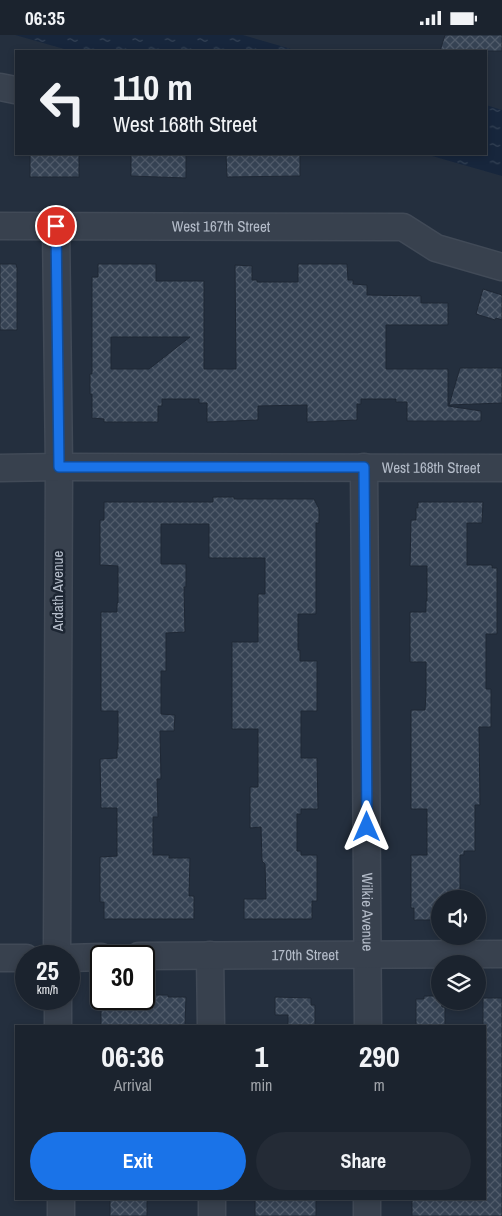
<!DOCTYPE html>
<style>
body{margin:0;font-family:"Archivo Narrow",sans-serif;background:#242b36;color:#f1f3f6;height:100vh;display:flex;flex-direction:column;font-size:19px;white-space:nowrap}
*{box-sizing:border-box;margin:0}
p{font-size:16px;color:#a0a4aa}
.icon{flex:none;width:28px;height:28px;fill:none;stroke:currentColor;stroke-width:2;stroke-linecap:round;stroke-linejoin:round}
.map{position:relative;flex:1;overflow:hidden}
.details{position:absolute;left:15px;top:990px;width:471px;height:175px;display:flex;flex-direction:column;background:#1b232e;border-radius:0px;box-shadow:0 2px 8px #0003,0 0 0 1px #39404a}
.details>*{flex:none}
.banner{position:absolute;left:15px;top:15px;width:472px;height:105px;border-radius:0px;box-shadow:0 2px 8px #0003,0 0 0 1px #39404a;background:#1b232e;color:#f1f3f6;overflow:hidden}
.fabs{position:absolute;left:431px;top:855px;display:grid;gap:10px}
.fabs a{display:grid;place-items:center;width:55px;height:55px;border-radius:50%;background:#1b232e;box-shadow:0 2px 8px #0003,0 0 0 1px #39404a;font-size:25px}
.speed{position:absolute;left:15px;top:910px;display:flex;gap:10px;font-size:25px;font-weight:700;text-align:center}
.speed>*{display:grid;place-content:center;width:65px;height:65px;border-radius:50%;background:#1b232e;box-shadow:0 2px 8px #0003,0 0 0 1px #39404a;line-height:1}
.speed small{font-size:12px;font-weight:400}
.speed .limit{border:2px solid #111;border-radius:8px;background:#fff;color:#111}
.pin{position:absolute;display:grid;place-items:center;width:42px;height:42px;color:#fff;margin:-21px;border:2px solid #fff;border-radius:50%;box-shadow:0 1px 5px #0007}
.me{position:absolute;width:55px;margin:-28px;rotate:0deg;stroke-linejoin:round;filter:drop-shadow(0 0 4px #0008)}
.turn{display:flex;align-items:center;gap:18px;height:105px;padding:0 15px;font-size:22px}
.turn .icon{width:65px;height:65px;stroke-width:2.5}
.turn b{display:block;font-size:35px;line-height:42px}
.eta{display:flex;justify-content:space-evenly;align-items:center;height:85px;text-align:center}
.eta b{font-size:30px;font-weight:700;line-height:35px}
.primary-button{display:flex;gap:10px;margin-top:auto;padding:10px 15px}
.primary-button a{flex:1;height:58px;border-radius:30px;background:#1a73e8;color:#fff;font-size:20px;font-weight:700;line-height:58px;text-align:center}
.primary-button a+a{background:#242b36;color:#f1f3f6}
.status{display:flex;justify-content:space-between;align-items:center;height:35px;padding:0 25px;background:#1b232e;direction:ltr}
.status svg{height:14px;fill:currentColor}
.map>svg:first-child{display:block}
.water{fill:url(#water-ripples)}
.building{fill:url(#building-cross-hatch);stroke:#1f2835;fill-rule:evenodd}
.lines{fill:none;stroke-linecap:round;stroke-linejoin:round}
.minor-casing{stroke:#414a57;stroke-width:29}
.minor{stroke:#38414e;stroke-width:26}
.route-casing{stroke:#114b97;stroke-width:12}
.route{stroke:#1a73e8;stroke-width:9}
.labels{text-anchor:middle;stroke-width:5;stroke-linejoin:round;paint-order:stroke}
.street-label{font-size:15px;fill:#b4bcc9;stroke:#1d2633}
</style>
<div class="status"><b>06:35</b><svg viewBox="0 0 49 12"><path d="M0 12V9h3v3zM5 12V6h3v6zM10 12V3h3v9zM15 12V0h3v12zM26 1h20v11H26zM47 4h2v5h-2z"/></svg></div>
<div class="map">
<svg width="502" height="1181" viewBox="0 0 502 1181">
<defs>
<pattern id="water-ripples" width="26" height="14" patternUnits="userSpaceOnUse" patternTransform="scale(1.25)"><rect width="26" height="14" fill="#17263c"/><path d="M2 4q2-2 4 0t4 0M15 11q2-2 4 0t4 0" fill="none" stroke="#364457"/></pattern>
<pattern id="building-cross-hatch" width="8" height="8" patternUnits="userSpaceOnUse" patternTransform="scale(1.25)"><rect width="8" height="8" fill="#364354"/><path d="M0 0l8 8M0 8l8-8" fill="none" stroke="#515c6b"/></pattern>
</defs>
<rect width="100%" height="100%" fill="#242f3e"/>
<!-- water -->
<g class="water">
<path d="M15 0H243L298 16H71Z"/>
<path d="M486 70 502 75V141L425 119H486Z"/>
</g>
<!-- building -->
<g class="building">
<path d="M445 0H502V16H440Z"/>
<rect x="30" y="119" width="49" height="23"/>
<path d="M131 119H186V143L131 141Z"/>
<path d="M226 119 300 120V141L227 142Z"/>
<path d="M0 229H16L17 233V295H0Z"/>
<path d="M98 229H156V246H204V334H236L235 230 252 231V245H257V247H298V229H347L348 245H353V249L367 250V260L421 261V268H448V290H386V334H448V371L481 376V386H407V367H396V364H361V369H357V385L307 387V370L258 371V385L207 387V368H199V364H162V371H158V387H104V384L92 383V359H90V339H92V242H98ZM111 302H190L149 334H111Z"/>
<path d="M483 254 502 260V285L496 283 495 285 476 279Z"/>
<path d="M460 333H502V368L449 370Z"/>
<path d="M213 462H234V464H314L319 474V488H316V579H298V615H300V626H317V676H301V723H317L318 774H301V779H297V816H301V820H317V866H312V884H244V864H266L265 829 262 826 261 792 250 793V752H258V694H232V607H258V559H265V523H209V489H161V529H186V552H184L185 597 166 598V636H161V679L175 680 174 696H160L161 744H157L158 782H153V820H169V823H190L189 861H194V884H104V867H100V822L117 821V773H101L100 724 117 723V714H118V676H101V577H117V568H118V531L100 530V485H104V467H213Z"/>
<path d="M418 467H483L482 488H467V530H492V533H497V599H486V654H491V692H479L480 770H475V816H464V820H460V864H440V885H414V873H411V820H427V774H411V675H425L426 659V627H410V577H426V566H427V531H410L411 485H416V473H418Z"/>
<path d="M144 960H168V962H186L185 991H101V973H104V964H144Z"/>
<path d="M424 961H440L442 972H445V991H416V964H424Z"/>
<path d="M275 962 311 963V970H315V991H288V980H275Z"/>
<path d="M483 963H502V1181H412V1164H485V991H483Z"/>
<rect x="110" y="1164" width="37" height="17"/>
<rect x="255" y="1164" width="61" height="17"/>
</g>
<g class="lines">
<defs>
<g id="minor">
<path d="M0 52 15 55"/>
<path id="s1" d="M0 191 403 192 436 213 502 232"/>
<path d="M56 191 59 432 57 921"/>
<path id="s2" d="M364 432 368 991"/>
<path id="s3" d="M0 433 59 432 502 433"/>
<path d="M210 920 211 991"/>
<path id="s4" d="M139 921 502 919"/>
<path d="M0 923H26"/>
<path d="M69 923 101 922"/>
<path d="M58 964V991"/>
<path d="M61 1164V1181"/>
<path d="M212 1164V1181"/>
<path d="M367 1181V1164"/>
</g>
</defs>
<!-- minor casing -->
<use href="#minor" class="minor-casing"/>
<!-- minor -->
<use href="#minor" class="minor"/>
</g>
<g class="lines">
<defs>
<path id="route" d="M56 191 59 432H364L367 792"/>
</defs>
<!-- route casing -->
<use href="#route" class="route-casing"/>
<!-- route -->
<use href="#route" class="route"/>
</g>
<g class="labels">
<!-- street labels -->
<g class="street-label">
<text dy="5" stroke="none"><textPath href="#s1" startOffset="221">West 167th Street</textPath></text>
<text dy="5" stroke="none"><textPath href="#s3" startOffset="431">West 168th Street</textPath></text>
<text transform="translate(58 556) rotate(-90)" y="5">Ardath Avenue</text>
<text dy="5" stroke="none"><textPath href="#s2" startOffset="445">Wilkie Avenue</textPath></text>
<text dy="5" stroke="none"><textPath href="#s4" startOffset="166">170th Street</textPath></text>
</g>
</g>
</svg>
<div class="fabs">
<a><svg class="icon" aria-label="sound" viewBox="0 0 24 24"><path d="M4 9h4l5-4v14l-5-4H4zM17 9q2 3 0 6"/></svg></a>
<a><svg class="icon" aria-label="layers" viewBox="0 0 24 24"><path d="M12 4l9 5-9 5-9-5zM3 14l9 5 9-5"/></svg></a>
</div>
<div class="speed"><div>25<small>km/h</small></div><div class="limit">30</div></div>
<div class="pin" style="left:56px;top:191px;background:#d93025"><svg class="icon" aria-label="arrive" viewBox="0 0 24 24"><path d="M6 21V4h12l-3 4 3 4H6"/></svg></div>
<svg class="me" style="left:367px;top:792px" viewBox="-20 -20 40 40"><path d="M0-17L14 15 0 8-14 15z" fill="#1a73e8" stroke="#fff" stroke-width="4"/></svg>
<div class="banner">
<div class="turn"><svg class="icon" aria-label="left" viewBox="0 0 24 24"><path d="M17 20v-9H6M10 6l-5 5 5 5"/></svg><div><b>110 m</b>West 168th Street</div></div>
</div>
<section class="details">
<div class="eta">
<div><b>06:36</b><p>Arrival</p></div>
<div><b>1</b><p>min</p></div>
<div><b>290</b><p>m</p></div>
</div>
<div class="primary-button"><a>Exit</a><a>Share</a></div>
</section>
</div>
